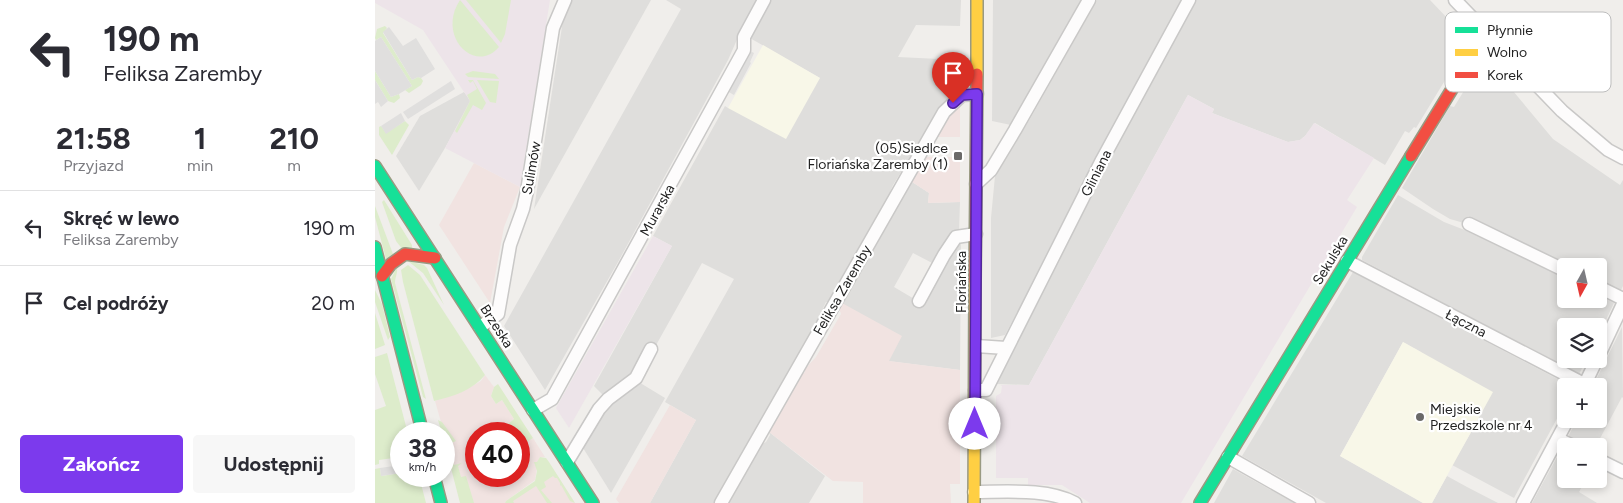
<!DOCTYPE html>
<html lang="pl">
<meta charset="utf-8">
<style>
body{margin:0;font-family:Figtree,sans-serif;background:#f7f7f7;color:#2b2b33;height:100vh;display:flex;flex-direction:column;font-size:19px;white-space:nowrap}
*{box-sizing:border-box;margin:0}
p{font-size:16px;color:#7c7c81}
.icon{flex:none;width:28px;height:28px;fill:none;stroke:currentColor;stroke-width:2;stroke-linecap:round;stroke-linejoin:round}
.map{position:relative;flex:1;overflow:hidden}
.panel{display:flex;flex-direction:column;background:#fff;width:375px}
.panel>*{flex:none}
.top-card{background:#fff;color:#2b2b33;overflow:hidden}
.needle{width:32px;rotate:188deg}
.controls{position:absolute;left:1182px;top:258px;display:grid;gap:10px}
.controls a{display:grid;place-items:center;width:50px;height:50px;border-radius:5px;background:#fff;box-shadow:0 2px 8px #0003;font-size:25px}
.speed{position:absolute;left:15px;top:422px;display:flex;gap:10px;font-size:25px;font-weight:700;text-align:center}
.speed>*{display:grid;place-content:center;width:65px;height:65px;border-radius:50%;background:#fff;box-shadow:0 2px 8px #0003;line-height:1}
.speed small{font-size:12px;font-weight:400}
.speed .limit{border:8px solid #d22;background:#fff;color:#111}
.pin{position:absolute;display:grid;place-items:center;width:42px;height:42px;color:#fff;margin:-51px -21px;border-radius:50% 50% 50% 0;rotate:-45deg;box-shadow:0 0 5px #0007}
.pin .icon{rotate:45deg}
.me{position:absolute;width:55px;margin:-28px;rotate:0deg;stroke-linejoin:round;filter:drop-shadow(0 0 4px #0008)}
.turn{display:flex;align-items:center;gap:18px;height:105px;padding:0 20px;font-size:22px}
.turn .icon{width:65px;height:65px;stroke-width:2.5}
.turn b{display:block;font-size:35px;line-height:42px}
.eta{display:flex;justify-content:space-evenly;align-items:center;height:85px;text-align:center}
.eta b{font-size:30px;font-weight:700;line-height:35px}
.cta{display:flex;gap:10px;margin-top:auto;padding:10px 20px}
.cta a{flex:1;height:58px;border-radius:5px;background:#7c3aed;color:#fff;font-size:20px;font-weight:700;line-height:58px;text-align:center}
.cta a+a{background:#f7f7f7;color:#2b2b33}
ul{padding:0;list-style:none}
li{display:flex;align-items:center;gap:15px;height:75px;padding:0 20px;border-top:1px solid #e1e1e2}
li div{flex:1}
li b{display:block;font-size:19px}
li em{font-style:normal}
main{display:flex;flex:1;min-height:0}
.map>svg:first-child{display:block}
.residential{fill:#dfdedc}
.commercial{fill:#f1e3e1}
.industrial{fill:#ede4e9}
.education{fill:#f8f7e8}
.grass{fill:#ddeccb}
.parking{fill:#e0dfde}
.lines{fill:none;stroke-linecap:round;stroke-linejoin:round}
.street-casing{stroke:#c9c8c7;stroke-width:15}
.fast-casing{stroke:#999a82;stroke-width:14}
.slow-casing{stroke:#999a82;stroke-width:14}
.jam-casing{stroke:#999a82;stroke-width:14}
.street{stroke:#fdfcfc;stroke-width:12}
.fast{stroke:#16e098;stroke-width:11}
.slow{stroke:#ffcf43;stroke-width:11}
.jam{stroke:#f24e42;stroke-width:11}
.route-casing{stroke:#51269a;stroke-width:12}
.route{stroke:#7c3aed;stroke-width:9}
.poi-dot{fill:#6a6968;stroke:#fff;stroke-width:2}
.labels{text-anchor:middle;stroke-width:4.5;stroke-linejoin:round;paint-order:stroke}
.poi-label{font-size:14px;fill:#222;stroke:#fff;text-anchor:end}
.street-label{font-size:14px;fill:#222;stroke:#fff}
.key{fill:#fff;stroke:#bdbdbd;stroke-width:1}
.key-label{font-size:14px;fill:#222}
</style>
<main>
<section class="panel">
<div class="top-card">
<div class="turn"><svg class="icon" aria-label="left" viewBox="0 0 24 24"><path d="M17 20v-9H6M10 6l-5 5 5 5"/></svg><div><b>190 m</b>Feliksa Zaremby</div></div>
</div>
<div class="eta">
<div><b>21:58</b><p>Przyjazd</p></div>
<div><b>1</b><p>min</p></div>
<div><b>210</b><p>m</p></div>
</div>
<ul>
<li><svg class="icon" aria-label="left" viewBox="0 0 24 24"><path d="M17 20v-9H6M10 6l-5 5 5 5"/></svg><div><b>Skręć w lewo</b><p>Feliksa Zaremby</p></div><em>190 m</em></li>
<li><svg class="icon" aria-label="arrive" viewBox="0 0 24 24"><path d="M6 21V4h12l-3 4 3 4H6"/></svg><div><b>Cel podróży</b></div><em>20 m</em></li>
</ul>
<div class="cta"><a>Zakończ</a><a>Udostępnij</a></div>
</section>
<div class="map">
<svg width="1248" height="503" viewBox="0 0 1248 503">
<rect width="100%" height="100%" fill="#f0eeeb"/>
<!-- residential -->
<g class="residential">
<path d="M197 0H276L159 209 188 20Z"/>
<path d="M291 0H386L364 35 353 60 243 262 170 390 129 326 306 9Z"/>
<path d="M392 0H586L585 26 541 25 523 57 585 60V88L570 101 518 185 515 192 517 193 454 302H451L448 308V313L341 503H275L321 420 290 402 359 279 327 263 280 347 262 369 231 398 219 386 297 246 278 236 350 106 353 108 445 78 373 37Z"/>
<path d="M618 0H710L671 62 636 125 617 121Z"/>
<path d="M722 0H809L630 335 616 338V218L620 176 655 119Z"/>
<path d="M821 0H1055L1094 41 1041 128 1039 127 1034 133 1030 131 1010 165 940 123 930 136 925 140 913 142 837 113 839 109 813 95 654 385 622 384 621 381 756 117 783 66Z"/>
<path d="M1109 58 1130 74 1128 79 1178 139 1245 185 1248 180V286L1245 292 1224 281V266H1195L1093 216 1089 223 1075 219 1058 209 1027 188 1075 106 1079 107Z"/>
<path d="M89 92 96 101 70 148 44 191 21 156 45 116Z"/>
<path d="M534 180 554 193 553 203 585 202 584 232 561 265 538 253 519 287 541 300 586 240 585 370 513 361 467 303Z"/>
<path d="M1023 195 1069 222 1100 234 1191 279V299H1224V296L1239 303 1224 335V326H1191V359H1212L1204 374 987 260V257Z"/>
<path d="M978 272 1196 386H1191V402L1139 498 1077 465 1101 424 1046 352 1028 342 965 456 1048 503H951L867 456Z"/>
<path d="M1247 327 1248 398 1247 397 1221 446H1210L1193 437 1202 419H1224V386H1218Z"/>
<path d="M262 381 290 398 236 493 205 443 233 403Z"/>
<path d="M394 432 450 476 434 503H353L387 444 391 442 395 435Z"/>
<path d="M1188 446 1191 448V479H1211L1204 492 1222 503H1157Z"/>
<path d="M858 469 912 499 920 503H839Z"/>
<path d="M1072 476 1092 487 1123 503H1057Z"/>
</g>
<!-- commercial -->
<g class="commercial">
<path d="M585 102V137H559L571 115Z"/>
<path d="M548 157H585V202L553 203 554 193 534 180Z"/>
<path d="M99 163 145 187 129 227 115 303 64 225Z"/>
<path d="M467 303 527 336 514 361 585 370V484H575L576 503H488V482L458 481 394 432 427 374 430 372V369L441 357 466 314 464 308Z"/>
<path d="M110 375 119 387 116 396 121 404 127 400 139 419 134 424 140 434H101V476H144V438L152 442 158 438 170 457H165L163 462 160 480 131 501 130 503H89L60 401 86 392 106 381Z"/>
<path d="M295 405 321 420 275 503H244L241 499Z"/>
<path d="M180 472 200 503H132Z"/>
</g>
<!-- industrial -->
<g class="industrial">
<path d="M0 0H175L145 187 70 148 95 101 48 30 0 3Z"/>
<path d="M813 95 839 109 837 113 913 142 925 140 930 136 939 123 999 158 972 200 982 207 806 503H715L687 485H653V478H621V396L626 393 627 386 625 385H654Z"/>
<path d="M278 236 297 246 194 428 181 408Z"/>
</g>
<!-- education -->
<g class="education">
<path d="M388 45 445 78 411 139 353 108Z"/>
<path d="M1028 342 1118 392 1057 503H1048L965 456Z"/>
</g>
<!-- grass -->
<g class="grass">
<path d="M85 0 124 47C100 75 61 36 85 0Z"/>
<path d="M91 0H136L130 34 126 43Z"/>
<path d="M10 26 12 28 8 33 37 80 43 77 46 78 48 81 46 85 34 93 30 90 37 86 6 37 1 40 0 38 2 29Z"/>
<path d="M0 71 16 97 24 94 25 98 19 103 13 101 0 80Z"/>
<path d="M98 71 120 74 124 79 93 77 90 74Z"/>
<path d="M93 80H98L111 103 107 110 98 105 82 133 80 131 95 101 92 95 102 89 98 81 95 83Z"/>
<path d="M102 80 124 81 121 103 115 102Z"/>
<path d="M30 121 34 125 17 155 4 135V127L6 126 11 133Z"/>
<path d="M9 200 37 245V248L28 250 21 241 7 202Z"/>
<path d="M0 206 18 254 11 259 0 217Z"/>
<path d="M33 261 49 265 52 268 69 305 48 273Z"/>
<path d="M33 265 45 275 110 375C98 390 77 397 59 401L28 282 26 270Z"/>
<path d="M22 267C23 273 20 277 20 283L51 399 48 397 16 279Z"/>
<path d="M0 290 7 304 15 337 13 340 0 302Z"/>
<path d="M0 313 10 345 0 349Z"/>
<path d="M12 353 33 434H26V457L4 460V464L0 465V410L11 406 0 374V357Z"/>
<path d="M123 384 158 438 152 442 144 438V434H140L133 424 139 419 127 400 121 404 116 396 119 387Z"/>
<path d="M63 420 67 422 81 441 72 445 79 465 87 463 83 466 86 477 91 476 99 503H85L69 441V434H67Z"/>
<path d="M165 457 171 458 174 462 200 503 195 501 186 485 185 486V483L182 478H180L178 476 169 482 171 487 166 490 177 503H172L161 486 138 501 139 503H130L131 501 160 481 162 471 159 462H162Z"/>
<path d="M5 468 6 476 26 473V476H44L51 503H0V469Z"/>
</g>
<!-- parking -->
<g class="parking">
<path d="M14 27 28 46 41 38 60 69 46 78 43 77 37 80 8 32Z"/>
<path d="M6 37 37 86 24 94 16 97 0 71V41Z"/>
<path d="M373 50 379 53 375 62 376 63 359 95 352 91Z"/>
<path d="M0 80 13 101 6 107 3 102 0 104Z"/>
<path d="M76 81 80 89 33 119 28 112Z"/>
<path d="M26 113 30 121 11 134 6 126Z"/>
<path d="M26 465V473L6 476 5 468Z"/>
</g>
<g class="lines">
<defs>
<g id="street">
<path d="M1080 0 1187 111 1233 150 1248 158"/>
<path d="M601 184 616 170 640 130 714 0"/>
<path d="M1094 224 1191 271"/>
<path d="M972 261 1209 384"/>
<path d="M1224 287 1248 299"/>
<path d="M544 301 569 255 581 237 601 234"/>
<path d="M105 327 123 314 135 245 148 209 152 191 178 28 190 0"/>
<path d="M601 346 631 348"/>
<path d="M1224 355 1248 304"/>
<path d="M1209 386 1222 359"/>
<path d="M600 390H611L727 160 814 0"/>
<path d="M158 410 177 399 369 50V37L389 0"/>
<path d="M1183 439 1198 446"/>
<path d="M853 457 934 503"/>
<path d="M1224 460 1248 472"/>
<path d="M192 462 224 409 233 399 261 378 276 349"/>
<path d="M599 492C631 492 672 488 700 503"/>
<path d="M346 503 569 112 587 95 602 94"/>
<path d="M1148 503 1193 419"/>
</g>
<g id="fast">
<path d="M0 166 218 503"/>
<path d="M0 247 48 434"/>
<path d="M59 476 66 503"/>
<path d="M825 503 1036 156"/>
</g>
<g id="slow">
<path d="M602 74V0"/>
<path d="M599 503 600 281"/>
</g>
<g id="jam">
<path d="M1036 156 1112 32"/>
<path d="M7 276 16 264 30 254 60 258"/>
<path d="M600 281 602 74"/>
</g>
</defs>
<!-- street casing -->
<use href="#street" class="street-casing"/>
<!-- fast casing -->
<use href="#fast" class="fast-casing"/>
<!-- slow casing -->
<use href="#slow" class="slow-casing"/>
<!-- jam casing -->
<use href="#jam" class="jam-casing"/>
<!-- street -->
<use href="#street" class="street"/>
<!-- fast -->
<use href="#fast" class="fast"/>
<!-- slow -->
<use href="#slow" class="slow"/>
<!-- jam -->
<use href="#jam" class="jam"/>
</g>
<g class="lines">
<defs>
<path id="route" d="M578 103 587 95 602 94 600 424"/>
</defs>
<!-- route casing -->
<use href="#route" class="route-casing"/>
<!-- route -->
<use href="#route" class="route"/>
</g>
<!-- markers -->
<g class="poi-dot">
<rect x="578" y="151" width="10" height="10" rx="2.5"/>
<circle cx="1045" cy="417" r="5"/>
</g>
<g class="labels">
<!-- poi labels -->
<g class="poi-label">
<text x="573" y="153">(05)Siedlce<tspan x="573" dy="16">Floriańska Zaremby (1)</tspan></text>
<text x="1055" y="414" text-anchor="start">Miejskie<tspan x="1055" dy="16">Przedszkole nr 4</tspan></text>
</g>
<!-- street labels -->
<g class="street-label">
<text transform="translate(156 168) rotate(-80)" y="5">Sulimów</text>
<text transform="translate(721 173) rotate(-63)" y="5">Gliniana</text>
<text transform="translate(282 210) rotate(-61)" y="5">Murarska</text>
<text transform="translate(955 260) rotate(-59)" y="5">Sekulska</text>
<text transform="translate(586 282) rotate(-90)" y="5">Floriańska</text>
<text transform="translate(467 290) rotate(-60)" y="5">Feliksa Zaremby</text>
<text transform="translate(1091 323) rotate(27)" y="5">Łączna</text>
<text transform="translate(122 326) rotate(57)" y="5">Brzeska</text>
</g>
</g>
<!-- legend -->
<rect x="1070" y="12" width="166" height="80" rx="8" class="key"/>
<rect x="1080" y="27" width="23" height="6" fill="#16e098"/>
<rect x="1080" y="49" width="23" height="7" fill="#ffcf43"/>
<rect x="1080" y="72" width="23" height="6" fill="#f24e42"/>
<g class="key-label">
<text x="1112" y="35">Płynnie</text>
<text x="1112" y="57">Wolno</text>
<text x="1112" y="80">Korek</text>
</g>
</svg>
<div class="controls">
<a><svg class="needle" viewBox="-14 -14 28 28"><path d="M0-13l5 13h-10z" fill="#e53935"/><path d="M0 13l5-13h-10z" fill="#7c7c81"/></svg></a>
<a><svg class="icon" aria-label="layers" viewBox="0 0 24 24"><path d="M12 4l9 5-9 5-9-5zM3 14l9 5 9-5"/></svg></a>
<a>+</a>
<a>−</a>
</div>
<div class="speed"><div>38<small>km/h</small></div><div class="limit">40</div></div>
<div class="pin" style="left:578px;top:103px;background:#d93025"><svg class="icon" aria-label="arrive" viewBox="0 0 24 24"><path d="M6 21V4h12l-3 4 3 4H6"/></svg></div>
<svg class="me" style="left:600px;top:424px" viewBox="-20 -20 40 40"><circle r="19" fill="#fff"/><path d="M0-13L10 11 0 6-10 11z" fill="#7c3aed"/></svg>
</div>
</main>
